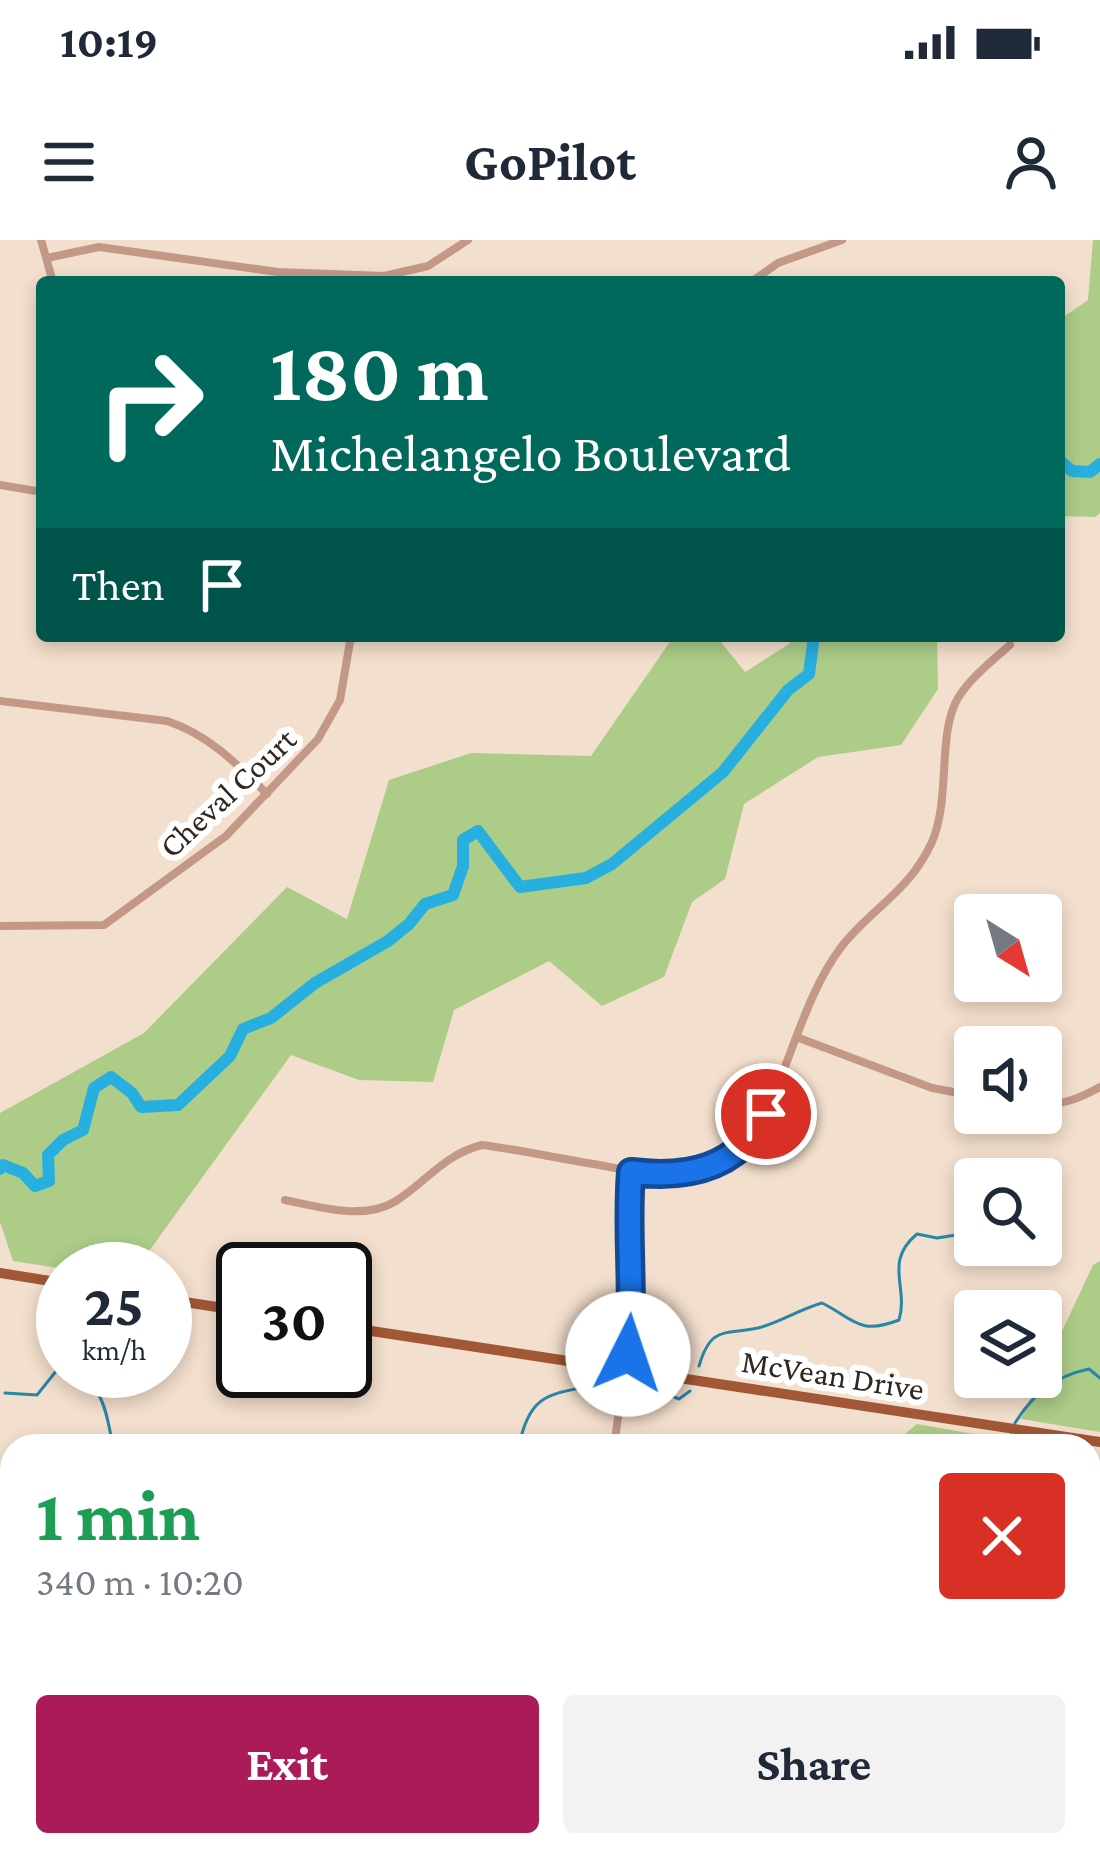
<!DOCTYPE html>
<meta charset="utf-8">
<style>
body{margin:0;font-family:"Crimson Pro",serif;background:#f2f2f3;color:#1f2937;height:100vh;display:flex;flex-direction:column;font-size:45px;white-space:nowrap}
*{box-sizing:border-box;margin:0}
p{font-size:39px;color:#747a83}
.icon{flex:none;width:66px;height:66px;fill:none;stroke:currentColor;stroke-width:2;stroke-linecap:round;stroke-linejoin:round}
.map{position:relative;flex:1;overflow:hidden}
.sheet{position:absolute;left:0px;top:1194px;width:1101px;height:423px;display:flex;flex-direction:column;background:#fff;border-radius:36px 36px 0 0;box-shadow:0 6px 18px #0003}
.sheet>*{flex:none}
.top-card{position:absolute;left:36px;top:36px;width:1029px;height:366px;border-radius:12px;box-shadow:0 6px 18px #0003;background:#00695c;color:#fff;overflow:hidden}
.needle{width:78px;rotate:143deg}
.tools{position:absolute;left:954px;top:654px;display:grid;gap:24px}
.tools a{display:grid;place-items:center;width:108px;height:108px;border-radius:12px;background:#fff;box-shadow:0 6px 18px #0003;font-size:60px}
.speed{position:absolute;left:36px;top:1002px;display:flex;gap:24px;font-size:60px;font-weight:700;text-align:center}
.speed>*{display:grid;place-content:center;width:156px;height:156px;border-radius:50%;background:#fff;box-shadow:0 6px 18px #0003;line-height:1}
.speed small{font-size:30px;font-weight:400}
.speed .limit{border:6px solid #111;border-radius:18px;background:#fff;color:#111}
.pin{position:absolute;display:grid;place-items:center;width:102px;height:102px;color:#fff;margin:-51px;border:6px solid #fff;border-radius:50%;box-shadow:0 3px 12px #0007}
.me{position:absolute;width:132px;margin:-66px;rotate:4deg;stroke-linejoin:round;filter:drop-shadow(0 0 9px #0008)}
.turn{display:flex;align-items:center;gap:42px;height:252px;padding:0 36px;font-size:54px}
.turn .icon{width:156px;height:156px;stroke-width:2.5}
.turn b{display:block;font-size:84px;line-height:102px}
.then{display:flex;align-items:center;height:114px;padding:0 36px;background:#0003;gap:24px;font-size:45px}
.round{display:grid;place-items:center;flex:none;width:126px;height:126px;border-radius:12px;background:#f2f2f3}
.overview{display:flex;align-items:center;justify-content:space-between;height:204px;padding:0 36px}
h1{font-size:72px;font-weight:700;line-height:90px;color:#1e9e55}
.button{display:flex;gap:24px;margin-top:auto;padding:24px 36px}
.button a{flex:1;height:138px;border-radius:12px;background:#aa1b57;color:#fff;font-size:48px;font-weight:700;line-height:138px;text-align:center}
.button a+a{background:#f2f2f3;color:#1f2937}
.status{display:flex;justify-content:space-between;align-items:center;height:84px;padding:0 60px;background:#fff;direction:ltr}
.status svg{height:33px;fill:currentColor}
header{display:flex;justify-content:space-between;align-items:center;height:156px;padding:0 36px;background:#fff;font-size:54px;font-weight:700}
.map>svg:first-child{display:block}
.green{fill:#accc88}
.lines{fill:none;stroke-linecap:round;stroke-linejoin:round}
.stream{stroke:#2a86a6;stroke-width:3}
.river{stroke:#27afdf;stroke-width:12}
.minor{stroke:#c39887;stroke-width:8}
.major{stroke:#a25736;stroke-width:10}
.route-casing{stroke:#114b97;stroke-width:30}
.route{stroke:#1a73e8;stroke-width:21}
.labels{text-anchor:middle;stroke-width:12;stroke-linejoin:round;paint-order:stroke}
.street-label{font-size:33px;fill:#302822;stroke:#fff}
</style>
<div class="status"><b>10:19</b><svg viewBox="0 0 49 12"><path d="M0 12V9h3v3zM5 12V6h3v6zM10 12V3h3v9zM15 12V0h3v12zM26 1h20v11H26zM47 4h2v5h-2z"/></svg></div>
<header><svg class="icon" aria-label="menu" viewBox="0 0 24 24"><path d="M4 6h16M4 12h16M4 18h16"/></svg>GoPilot<svg class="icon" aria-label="person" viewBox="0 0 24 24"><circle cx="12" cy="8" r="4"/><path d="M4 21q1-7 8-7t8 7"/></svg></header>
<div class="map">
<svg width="1100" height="1616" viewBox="0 0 1100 1616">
<rect width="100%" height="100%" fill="#f3dfcd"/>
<!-- green -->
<g class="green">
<path d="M1093 0H1100V273L1095 277 1059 276V80L1088 60Z"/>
<path d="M674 396H716L745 432 789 404 790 396H937L938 449 901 505 818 517 744 564 725 639 692 662 664 737 602 766 549 721 454 770 433 842 359 840 291 815 136 1029H64L13 1021 0 982V873L144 793 287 647 347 679 389 540 471 513 591 516Z"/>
<path d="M1100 1021V1192L1021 1179 1093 1025Z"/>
<path d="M917 1184 1043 1206H890Z"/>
<path d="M503 1605H590L591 1606 577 1616H441Z"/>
</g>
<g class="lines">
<!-- stream -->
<g class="stream">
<path d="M699 1126C711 1085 725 1095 758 1088 779 1083 800 1069 822 1063 853 1078 858 1096 899 1080 909 1047 883 1022 917 994L937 998 975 992"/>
<path d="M68 1131C105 1144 106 1173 113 1206"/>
<path d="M635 1141 679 1159 690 1151"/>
<path d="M5 1153 37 1155 57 1130 63 1131"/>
<path d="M1015 1183C1033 1154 1055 1136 1089 1129L1100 1138"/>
<path d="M519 1206C531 1145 558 1156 607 1142"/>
<path d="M1007 1206 1011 1195"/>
<path d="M566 1616 600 1605"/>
</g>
<!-- river -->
<g class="river">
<path d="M1059 220 1072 231 1090 232 1100 224"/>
<path d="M0 929 3 925 23 933 35 946 49 941 48 915 63 900 83 890 94 848 111 837 132 853 141 867 178 865 230 816 243 789 271 778 315 743 388 701 409 684 425 664 453 655 463 626V600L478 591 520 647 586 638 612 624 723 532 788 450 809 434 814 396"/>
</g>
<!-- minor -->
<g class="minor">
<path d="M41 0 53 42"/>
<path d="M47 18 99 7 278 32 384 36 428 26 468 0"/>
<path d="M751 42 778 23 842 0"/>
<path d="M0 245 42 252"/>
<path d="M40 251 42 235"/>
<path d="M0 461 167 481C209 495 236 523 267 554"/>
<path d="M0 686 104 685 226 596 318 499 340 460 351 396"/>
<path d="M799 798 932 848 975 856"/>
<path d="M1041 864C1064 865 1080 858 1100 847"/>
<path d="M285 960C319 967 364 981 396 961 427 941 445 914 482 905 520 910 557 918 594 924 664 938 715 947 762 883 788 829 806 752 842 706 873 667 909 652 932 602 951 558 937 493 958 458 970 438 993 420 1010 405"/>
<path d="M614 1206 633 1071 626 988 631 931"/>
<path d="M1089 1527 1100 1514"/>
<path d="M990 1616 1015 1605"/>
</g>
<!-- major -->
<g class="major">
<path d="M0 1033 63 1043"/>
<path d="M165 1059 243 1071"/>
<path d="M345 1087 1100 1202"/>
</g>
</g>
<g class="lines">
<defs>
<path id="route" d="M628 1114C635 1053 626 993 631 932 687 939 738 929 766 874"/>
</defs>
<!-- route casing -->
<use href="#route" class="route-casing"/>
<!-- route -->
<use href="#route" class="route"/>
</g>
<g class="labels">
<!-- street labels -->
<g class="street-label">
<text transform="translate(227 552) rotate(-43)" y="12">Cheval Court</text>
<text transform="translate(833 1134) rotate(9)" y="12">McVean Drive</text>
</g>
</g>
</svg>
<div class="tools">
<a><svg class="needle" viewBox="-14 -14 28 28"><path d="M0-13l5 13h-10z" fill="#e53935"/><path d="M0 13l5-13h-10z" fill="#747a83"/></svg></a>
<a><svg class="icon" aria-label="sound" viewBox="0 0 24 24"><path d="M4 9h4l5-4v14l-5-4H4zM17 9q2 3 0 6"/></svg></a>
<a><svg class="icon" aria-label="search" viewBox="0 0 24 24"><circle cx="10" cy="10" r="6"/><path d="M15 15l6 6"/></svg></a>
<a><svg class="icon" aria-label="layers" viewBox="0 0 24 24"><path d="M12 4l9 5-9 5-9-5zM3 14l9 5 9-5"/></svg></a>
</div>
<div class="speed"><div>25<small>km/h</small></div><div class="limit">30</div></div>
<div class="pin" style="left:766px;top:874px;background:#d93025"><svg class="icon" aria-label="arrive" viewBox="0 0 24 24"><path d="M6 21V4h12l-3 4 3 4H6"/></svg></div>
<svg class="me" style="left:628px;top:1114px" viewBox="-20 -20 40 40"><circle r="19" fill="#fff"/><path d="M0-13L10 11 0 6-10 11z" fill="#1a73e8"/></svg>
<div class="top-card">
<div class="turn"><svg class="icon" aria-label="right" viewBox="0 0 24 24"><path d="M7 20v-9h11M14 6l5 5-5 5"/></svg><div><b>180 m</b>Michelangelo Boulevard</div></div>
<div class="then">Then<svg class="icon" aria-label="arrive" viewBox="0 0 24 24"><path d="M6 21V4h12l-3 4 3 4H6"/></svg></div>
</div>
<section class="sheet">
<div class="overview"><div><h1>1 min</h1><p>340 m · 10:20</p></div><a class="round" style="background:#d93025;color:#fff"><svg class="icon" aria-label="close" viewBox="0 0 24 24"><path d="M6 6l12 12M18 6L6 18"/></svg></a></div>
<div class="button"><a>Exit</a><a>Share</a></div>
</section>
</div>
